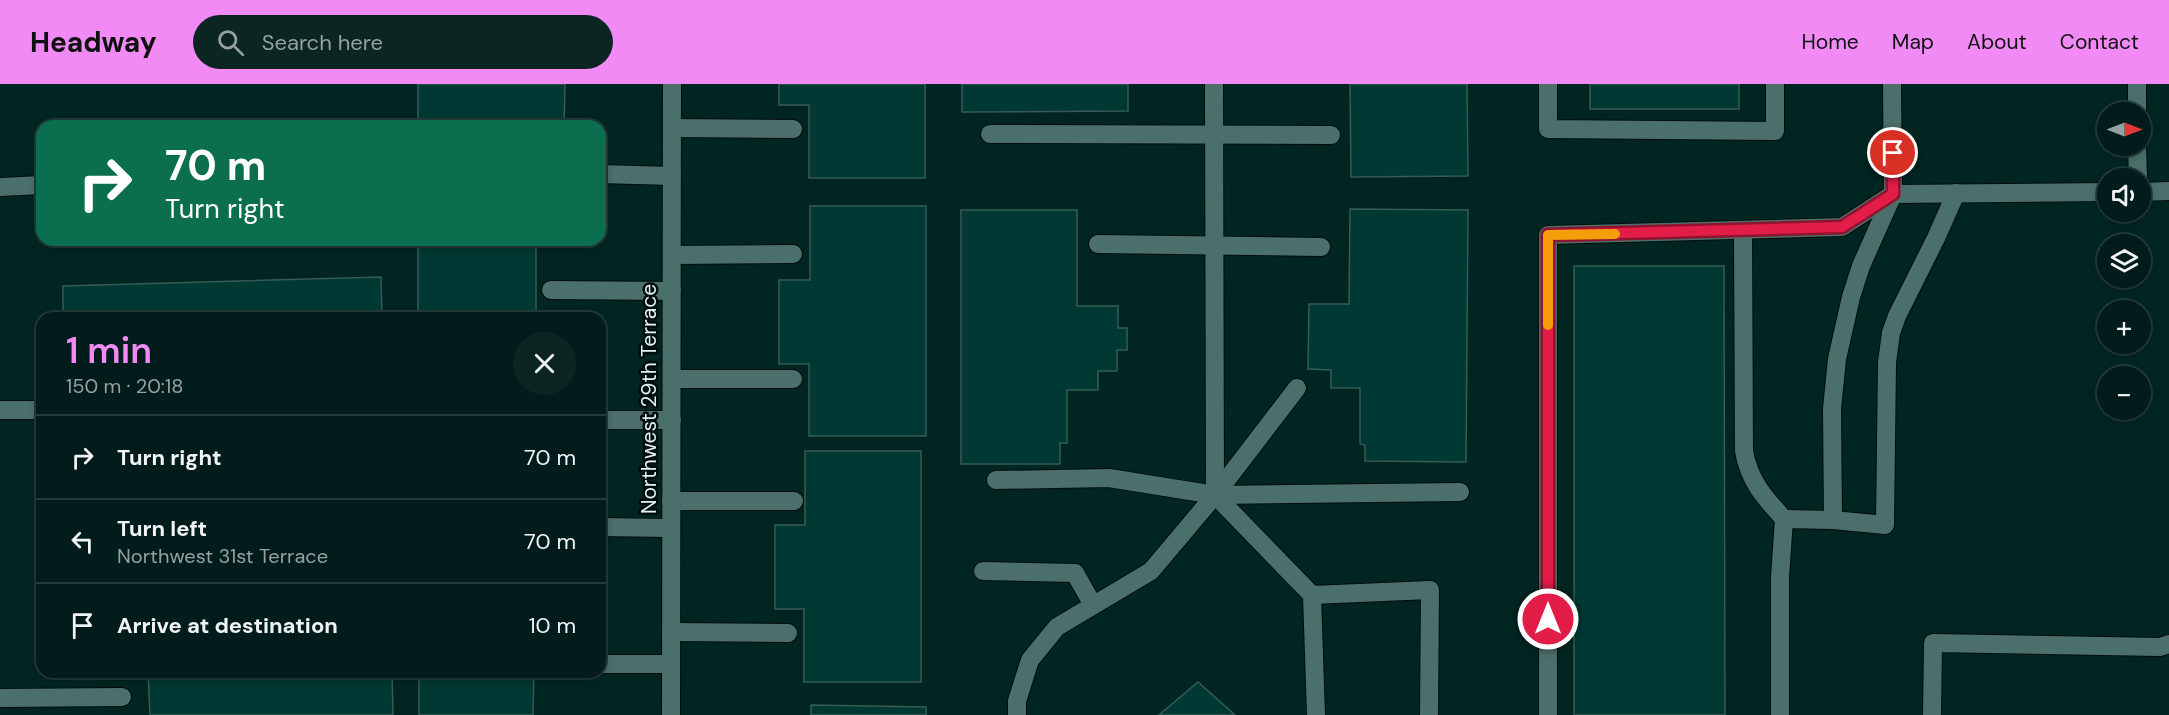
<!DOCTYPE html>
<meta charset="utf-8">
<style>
body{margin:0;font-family:"DM Sans",sans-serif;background:#0b2523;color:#f1f3f6;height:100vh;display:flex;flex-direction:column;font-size:22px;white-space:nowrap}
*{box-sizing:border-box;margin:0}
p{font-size:20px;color:#96a1a2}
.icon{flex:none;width:33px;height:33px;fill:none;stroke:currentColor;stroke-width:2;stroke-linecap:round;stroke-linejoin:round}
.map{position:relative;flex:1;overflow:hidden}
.sheet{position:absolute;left:36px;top:228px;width:570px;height:366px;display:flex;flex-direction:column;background:#011c1a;border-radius:18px;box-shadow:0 3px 9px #0003,0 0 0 2px #233a39}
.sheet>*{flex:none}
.banner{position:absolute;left:36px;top:36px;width:570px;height:126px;border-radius:18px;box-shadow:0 3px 9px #0003,0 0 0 2px #233a39;background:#0b6e4f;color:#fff;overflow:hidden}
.needle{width:39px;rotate:90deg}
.buttons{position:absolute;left:2097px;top:18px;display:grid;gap:12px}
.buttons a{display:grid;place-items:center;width:54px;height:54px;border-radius:50%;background:#011c1a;box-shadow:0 3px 9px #0003,0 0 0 2px #233a39;font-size:30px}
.pin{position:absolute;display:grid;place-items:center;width:51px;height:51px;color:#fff;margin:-26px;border:3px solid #fff;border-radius:50%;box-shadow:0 2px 6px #0007}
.me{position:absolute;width:66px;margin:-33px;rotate:0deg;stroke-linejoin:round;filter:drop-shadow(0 0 4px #0008)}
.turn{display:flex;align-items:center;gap:21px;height:126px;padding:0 30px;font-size:27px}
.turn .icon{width:78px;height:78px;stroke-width:2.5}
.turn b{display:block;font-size:42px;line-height:51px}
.round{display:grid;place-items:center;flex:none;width:63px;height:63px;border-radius:32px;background:#0b2523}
.head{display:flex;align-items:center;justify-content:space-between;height:102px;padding:0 30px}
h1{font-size:36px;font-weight:600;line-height:45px;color:#f18af4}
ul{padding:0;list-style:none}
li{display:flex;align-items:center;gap:18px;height:84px;padding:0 30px;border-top:2px solid #233a39}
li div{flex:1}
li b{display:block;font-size:22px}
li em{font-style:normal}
header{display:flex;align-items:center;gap:36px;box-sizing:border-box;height:84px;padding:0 30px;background:#f18af4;color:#111}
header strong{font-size:28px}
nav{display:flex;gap:33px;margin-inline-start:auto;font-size:21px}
.search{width:420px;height:54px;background:#0b2523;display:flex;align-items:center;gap:15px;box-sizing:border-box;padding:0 21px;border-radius:33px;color:#96a1a2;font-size:22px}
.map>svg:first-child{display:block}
.building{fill:#003933;stroke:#375b56;stroke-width:1.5}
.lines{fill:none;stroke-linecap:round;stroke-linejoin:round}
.minor-casing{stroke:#000e0b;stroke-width:20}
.minor{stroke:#4b6f6a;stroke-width:18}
.route-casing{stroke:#92132f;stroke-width:15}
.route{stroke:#e11d48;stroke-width:10}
.slow{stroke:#f59e0b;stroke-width:10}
.labels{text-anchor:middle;stroke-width:5;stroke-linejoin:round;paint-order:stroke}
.street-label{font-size:21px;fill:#dff2ef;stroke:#010d0b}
</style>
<header>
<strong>Headway</strong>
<div class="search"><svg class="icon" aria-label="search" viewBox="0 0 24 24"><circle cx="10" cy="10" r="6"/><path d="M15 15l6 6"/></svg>Search here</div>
<nav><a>Home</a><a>Map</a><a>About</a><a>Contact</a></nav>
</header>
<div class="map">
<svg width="2169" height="631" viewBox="0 0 2169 631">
<rect width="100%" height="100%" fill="#012622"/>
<!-- building -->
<g class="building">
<path d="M418 0H565L564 42H418Z"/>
<path d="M779 0H925V94H809V21H779Z"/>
<path d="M962 0H1128V27L962 28Z"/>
<path d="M1350 0H1467L1468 92 1351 93Z"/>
<rect x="1590" y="0" width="149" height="25"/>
<path d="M810 122H926V352H809V280H779V196H810Z"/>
<path d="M1350 125 1468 126 1466 378 1365 377V361L1360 360V304H1331V286L1308 285 1309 220H1349Z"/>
<path d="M961 126H1077V222H1118V244H1127V266H1117V287H1098V306H1067V359H1060V380H961Z"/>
<path d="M536 159V231H565V234H418V160Z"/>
<path d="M1574 182H1724L1725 631H1574Z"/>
<path d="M381 193 382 234H53L52 229H63V202Z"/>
<path d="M805 367H921V598H804V525H775V441H805Z"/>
<path d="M148 588H392L393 631H150Z"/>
<path d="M419 588H534L533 631H419Z"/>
<path d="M1198 598 1235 631H1159Z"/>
<path d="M811 621 926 623V631H811Z"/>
</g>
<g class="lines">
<defs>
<g id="minor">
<path d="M1214 0 1215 411 1312 511 1316 631"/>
<path d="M1548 0V45L1775 47V0"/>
<path d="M2137 0V28"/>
<path d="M672 44 793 45"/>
<path d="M990 50 1331 51"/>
<path d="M2137 62 2138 94"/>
<path d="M600 90 672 92"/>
<path d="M0 103 42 101"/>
<path d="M2140 108 2169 107"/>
<path d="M1893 110 2108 108"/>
<path d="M1743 147 1744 367C1749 397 1765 414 1784 435"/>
<path d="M1098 160 1321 163"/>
<path d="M672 171 793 170"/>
<path d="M551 206 672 207"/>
<path d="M672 295H793"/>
<path d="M0 326H42"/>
<path d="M600 336H672"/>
<path d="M996 396 1109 394 1215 411 1460 408"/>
<path d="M671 417H794"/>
<path d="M1833 436 1832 325 1837 275 1851 213 1861 182 1893 110 1892 0"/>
<path d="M600 443 671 444"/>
<path d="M983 487 1075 489 1093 521"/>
<path d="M1312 511 1430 506 1429 631"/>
<path d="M671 548 788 549"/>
<path d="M600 580H671"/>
<path d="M0 614 122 613"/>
<path d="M671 631 672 0"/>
<path d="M1017 631V617L1030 576 1057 543 1151 487 1215 411 1297 304"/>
<path d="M1548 631V151L1842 143 1893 110"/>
<path d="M1780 631V493L1784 435 1833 436 1885 441 1887 278 1891 249 1897 232 1936 154 1956 109"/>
<path d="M1932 631 1933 559 2160 563 2169 560"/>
</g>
</defs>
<!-- minor casing -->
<use href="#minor" class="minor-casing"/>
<!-- minor -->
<use href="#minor" class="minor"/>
</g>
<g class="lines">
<defs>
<path id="route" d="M1548 535V151L1842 143 1893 110V69"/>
</defs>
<!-- route casing -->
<use href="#route" class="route-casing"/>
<!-- route -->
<use href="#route" class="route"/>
<!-- slow -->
<path class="slow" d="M1548 241V151L1615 150"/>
</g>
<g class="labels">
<!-- street labels -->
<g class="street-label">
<text transform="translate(649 315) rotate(-90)" y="7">Northwest 29th Terrace</text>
</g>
</g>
</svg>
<div class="buttons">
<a><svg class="needle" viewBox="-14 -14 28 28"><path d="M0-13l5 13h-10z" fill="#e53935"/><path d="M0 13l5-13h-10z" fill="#96a1a2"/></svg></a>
<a><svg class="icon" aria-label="sound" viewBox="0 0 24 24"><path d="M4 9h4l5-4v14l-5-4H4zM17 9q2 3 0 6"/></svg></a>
<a><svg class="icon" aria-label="layers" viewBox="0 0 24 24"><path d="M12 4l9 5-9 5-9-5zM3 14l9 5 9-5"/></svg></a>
<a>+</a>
<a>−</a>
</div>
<div class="pin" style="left:1893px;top:69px;background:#d93025"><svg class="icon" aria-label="arrive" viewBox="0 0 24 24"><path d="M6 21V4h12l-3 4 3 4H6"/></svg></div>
<svg class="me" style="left:1548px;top:535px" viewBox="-20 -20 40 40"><circle r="17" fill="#e11d48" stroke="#fff" stroke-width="3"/><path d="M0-11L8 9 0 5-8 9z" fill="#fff"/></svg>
<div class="banner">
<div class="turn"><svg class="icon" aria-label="right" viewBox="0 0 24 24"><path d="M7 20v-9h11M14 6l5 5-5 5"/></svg><div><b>70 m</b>Turn right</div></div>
</div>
<section class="sheet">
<div class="head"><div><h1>1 min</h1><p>150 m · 20:18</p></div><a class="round"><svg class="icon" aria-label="close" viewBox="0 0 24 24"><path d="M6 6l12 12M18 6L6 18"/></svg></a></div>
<ul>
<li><svg class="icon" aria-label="right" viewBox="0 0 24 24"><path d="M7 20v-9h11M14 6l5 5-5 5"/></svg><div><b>Turn right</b></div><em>70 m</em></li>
<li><svg class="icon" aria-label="left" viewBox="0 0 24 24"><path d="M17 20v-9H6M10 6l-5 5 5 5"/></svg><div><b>Turn left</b><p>Northwest 31st Terrace</p></div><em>70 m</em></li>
<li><svg class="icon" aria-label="arrive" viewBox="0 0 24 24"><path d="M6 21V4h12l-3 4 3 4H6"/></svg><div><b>Arrive at destination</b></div><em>10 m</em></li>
</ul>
</section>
</div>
